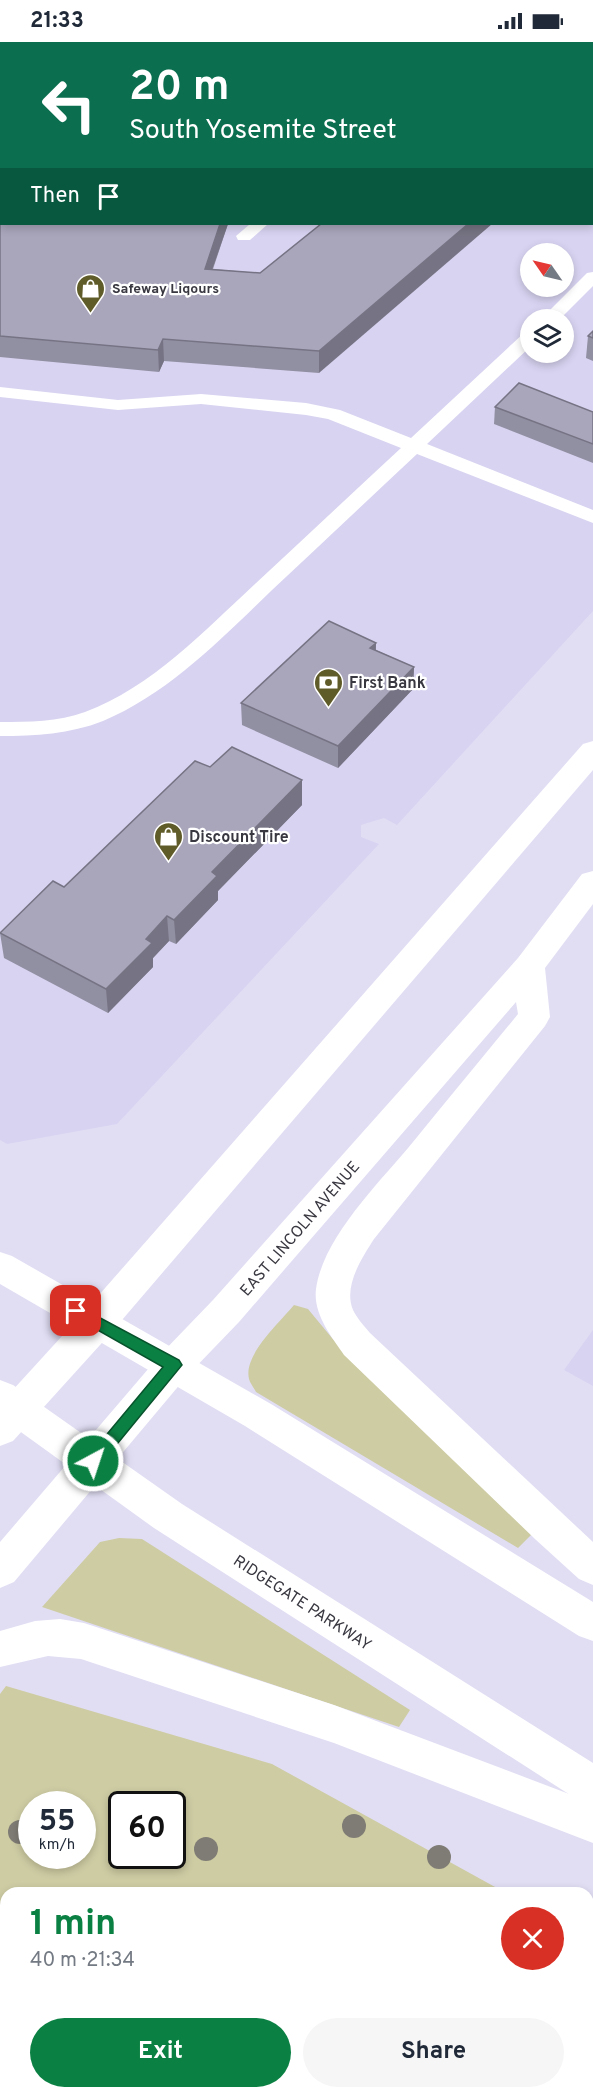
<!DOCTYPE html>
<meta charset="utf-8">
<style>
body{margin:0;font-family:Overpass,sans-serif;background:#f6f6f7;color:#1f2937;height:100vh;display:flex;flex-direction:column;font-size:22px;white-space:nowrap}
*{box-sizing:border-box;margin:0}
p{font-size:20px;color:#747a83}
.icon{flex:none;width:33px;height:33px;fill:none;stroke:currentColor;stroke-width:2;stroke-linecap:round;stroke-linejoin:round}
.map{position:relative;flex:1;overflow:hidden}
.panel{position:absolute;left:0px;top:1845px;width:594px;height:212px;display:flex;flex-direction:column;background:#fff;border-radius:18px 18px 0 0;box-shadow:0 3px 9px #0003}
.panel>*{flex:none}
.banner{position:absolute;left:0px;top:0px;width:594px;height:183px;box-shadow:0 3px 9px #0003;background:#0b6e4f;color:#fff;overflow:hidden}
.needle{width:39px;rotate:304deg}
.fabs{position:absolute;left:520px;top:201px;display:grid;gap:12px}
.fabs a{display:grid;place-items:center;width:54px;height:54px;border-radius:50%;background:#fff;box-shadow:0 3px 9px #0003;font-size:30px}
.speed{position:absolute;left:18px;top:1749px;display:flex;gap:12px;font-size:30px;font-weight:700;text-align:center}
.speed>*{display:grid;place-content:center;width:78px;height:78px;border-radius:50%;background:#fff;box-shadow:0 3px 9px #0003;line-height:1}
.speed small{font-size:15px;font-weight:400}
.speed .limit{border:3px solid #111;border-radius:9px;background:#fff;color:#111}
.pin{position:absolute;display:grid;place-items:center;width:51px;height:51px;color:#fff;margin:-26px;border-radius:12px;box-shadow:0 3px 9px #0006}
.me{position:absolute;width:66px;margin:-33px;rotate:40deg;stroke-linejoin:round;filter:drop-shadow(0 0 4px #0008)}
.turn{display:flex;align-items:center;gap:21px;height:126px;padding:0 30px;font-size:27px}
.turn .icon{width:78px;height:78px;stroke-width:2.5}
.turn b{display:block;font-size:42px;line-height:51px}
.then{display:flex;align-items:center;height:57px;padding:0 30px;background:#0003;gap:12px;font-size:22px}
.round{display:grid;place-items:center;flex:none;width:63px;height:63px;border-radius:32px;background:#f6f6f7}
.head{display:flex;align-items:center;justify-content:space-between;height:102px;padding:0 30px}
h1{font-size:36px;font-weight:700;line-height:45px;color:#0b8043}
.button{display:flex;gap:12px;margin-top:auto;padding:12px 30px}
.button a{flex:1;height:69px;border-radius:36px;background:#0b8043;color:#fff;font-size:24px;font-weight:700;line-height:69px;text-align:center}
.button a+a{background:#f6f6f7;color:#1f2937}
.status{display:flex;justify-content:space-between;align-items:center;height:42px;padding:0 30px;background:#fff;direction:ltr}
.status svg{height:16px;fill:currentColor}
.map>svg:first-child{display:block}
.built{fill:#d8d3f1;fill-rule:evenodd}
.green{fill:#cecca3;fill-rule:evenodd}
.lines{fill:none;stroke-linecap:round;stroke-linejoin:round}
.path{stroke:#908e9d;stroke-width:3;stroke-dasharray:2 2;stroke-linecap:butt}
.lane{fill:#fff;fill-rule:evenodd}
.street{fill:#fff;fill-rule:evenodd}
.secondary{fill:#fff;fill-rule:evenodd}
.primary{fill:#fff;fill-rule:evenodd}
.tree{fill:#7f7c75}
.wall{fill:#918fa2}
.shaded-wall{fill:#767484}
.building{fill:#a9a6bc;stroke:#767484;stroke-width:1.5}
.route{fill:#0b8043;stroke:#07532c;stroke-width:1.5}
.labels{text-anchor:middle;stroke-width:4.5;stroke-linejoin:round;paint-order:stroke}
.far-poi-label{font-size:14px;font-weight:bold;fill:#393841;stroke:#fff;text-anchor:start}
.poi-label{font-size:16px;font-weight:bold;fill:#393841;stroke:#fff;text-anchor:start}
.street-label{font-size:16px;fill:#393841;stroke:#fff}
</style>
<div class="status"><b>21:33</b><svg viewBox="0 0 49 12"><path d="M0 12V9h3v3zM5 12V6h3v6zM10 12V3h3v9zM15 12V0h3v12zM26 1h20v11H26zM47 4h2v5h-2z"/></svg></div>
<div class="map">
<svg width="593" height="2056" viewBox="0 0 593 2056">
<rect width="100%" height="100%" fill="#e1def4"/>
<!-- built -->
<g class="built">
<path d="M0 57 2 182H592L593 122V569L397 783 384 776 361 783V795L379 802 117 1082 7 1102 0 1098ZM531 212H564V244H531ZM531 278H564V310H531Z"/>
<path d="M593 1288V1344L564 1328Z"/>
</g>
<!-- green -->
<g class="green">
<path d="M0 0H410L2 2 1 18Z"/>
<path d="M294 1263 308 1267 332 1296 532 1492 518 1506 256 1350C254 1346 250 1341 249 1337 243 1313 280 1280 294 1263Z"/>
<path d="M119 1496 142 1497 410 1668 399 1685 42 1565 100 1500Z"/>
<path d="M6 1644 272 1722 506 1851H6V2050H588V1896L593 1899V2056H0V1652ZM32 1762H82V1814H32ZM122 1762H172V1814H122Z"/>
</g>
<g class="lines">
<!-- path -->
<path class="path" d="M419 2 424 0"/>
<!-- lane -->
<g class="lane">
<rect x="0" y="103" width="2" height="10"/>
<path d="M250 182H268L250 198H238L236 194Z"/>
<path d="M593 230V244L559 278H540L587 231Z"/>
<path d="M531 289V304L427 402 593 468V481L417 412C368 458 320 503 271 549 220 598 169 651 103 679 70 692 35 694 0 694V680C29 680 58 680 85 670 152 645 204 589 255 542 304 497 352 451 401 406L328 377 306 373 201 362 118 368 0 355V345L118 358 201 352 306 361 340 368 411 396 525 290Z"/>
<rect x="122" y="2050" width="32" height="6"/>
<path d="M480 2050H515L517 2056H482Z"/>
</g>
<!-- street -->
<path class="street" d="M592 96 593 97V111H592Z"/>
<!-- secondary -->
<g class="secondary">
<path d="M461 0H484L460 2Z"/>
<rect x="0" y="36" width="2" height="12"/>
<path d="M0 1210 12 1214 271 1362 593 1560V1599L579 1594 245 1384 0 1242Z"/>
<path d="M0 1338 13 1343 182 1462 593 1721V1764L578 1758 154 1486 0 1375Z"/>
</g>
<!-- primary -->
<g class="primary">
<path d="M593 699V728L110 1292 13 1399 0 1404V1362L84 1270 583 702Z"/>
<path d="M593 829V862L545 926 550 975 545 984 374 1197C362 1216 343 1244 353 1268 357 1276 364 1284 370 1291L593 1500V1543L579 1537 535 1497 344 1313C331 1294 313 1272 316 1247 323 1195 381 1139 413 1100 448 1057 483 1015 518 972L516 960 239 1280 187 1334 14 1540 0 1546V1500L161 1312 213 1258 518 916 582 832Z"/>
<path d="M60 1577 84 1581 334 1663 593 1761V1801L334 1701 81 1617 48 1614 0 1625V1589L35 1579Z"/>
</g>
</g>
<!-- trees -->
<g class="tree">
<circle cx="354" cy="1784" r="12"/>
<circle cx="20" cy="1790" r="12"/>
<circle cx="206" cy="1807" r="12"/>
<circle cx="439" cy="1815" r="12"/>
</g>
<!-- wall -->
<g class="wall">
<path d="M0 119 2 182H228L213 227 260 231 321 182 319 331 164 319 159 330 0 315Z"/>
<path d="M593 289V319L586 316 588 294Z"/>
<path d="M495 365 593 370V421L494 382Z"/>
<path d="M376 601V608L414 625 413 647 338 726 242 683 241 661Z"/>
<path d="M210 725 302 738V763L218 849V858L176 902 169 899 153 916V925L108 971 4 916 0 891 64 845Z"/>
</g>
<!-- shaded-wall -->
<g class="shaded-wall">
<path d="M220 182H228L205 248V227Z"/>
<path d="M468 182H492L319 331V309Z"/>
<path d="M163 297 164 319 159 330 158 308Z"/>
<path d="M376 601 375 623 370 606Z"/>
<path d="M414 625 413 647 338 726V704Z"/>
<path d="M302 738V763L218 849V858L176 902 174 878 212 830Z"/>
<path d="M167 874 169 899 153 916V925L108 971 106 947 146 897Z"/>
</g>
<!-- building -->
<g class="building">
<path d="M0 119H2V182H220L205 227 260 231 321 182H468L319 309 163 297 158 308 0 294Z"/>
<path d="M593 289V296L588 294Z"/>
<path d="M519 341 593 370V402L495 365Z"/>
<path d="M329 579 376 601 370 606 414 625 338 704 241 661Z"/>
<path d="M232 705 302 738 212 830 217 834 174 878 167 874 146 897 152 901 106 947 0 891 53 839 64 845 195 719 210 725Z"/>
</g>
<!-- route -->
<path class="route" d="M76 1263 179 1318 182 1323 99 1424 93 1426 88 1424 86 1419 88 1415 163 1325 71 1273 69 1269 71 1264Z"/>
<!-- icons -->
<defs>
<symbol id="shop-pin" viewBox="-11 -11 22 30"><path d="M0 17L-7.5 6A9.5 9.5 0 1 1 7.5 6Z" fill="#605c29" stroke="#fff"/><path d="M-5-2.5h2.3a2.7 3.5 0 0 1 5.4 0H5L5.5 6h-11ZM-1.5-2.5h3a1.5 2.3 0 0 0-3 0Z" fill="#fff"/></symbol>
<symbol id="bank-pin" viewBox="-11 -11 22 30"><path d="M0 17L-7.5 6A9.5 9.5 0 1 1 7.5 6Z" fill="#605c29" stroke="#fff"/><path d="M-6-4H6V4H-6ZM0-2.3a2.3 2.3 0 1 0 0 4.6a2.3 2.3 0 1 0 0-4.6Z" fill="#fff"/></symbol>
</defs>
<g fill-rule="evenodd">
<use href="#shop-pin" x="74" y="230" width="33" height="45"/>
<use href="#bank-pin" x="312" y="624" width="33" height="45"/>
<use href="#shop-pin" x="152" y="778" width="33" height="45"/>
</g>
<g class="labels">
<!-- far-poi labels -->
<g class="far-poi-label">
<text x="112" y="251">Safeway Liqours</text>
</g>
<!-- poi labels -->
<g class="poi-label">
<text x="349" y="646">First Bank</text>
<text x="189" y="800">Discount Tire</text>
</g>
<!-- street labels -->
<g class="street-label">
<text transform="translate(299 1186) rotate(-49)" y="6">EAST LINCOLN AVENUE</text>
<text transform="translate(303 1560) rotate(33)" y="6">RIDGEGATE PARKWAY</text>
</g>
</g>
</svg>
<div class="fabs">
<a><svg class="needle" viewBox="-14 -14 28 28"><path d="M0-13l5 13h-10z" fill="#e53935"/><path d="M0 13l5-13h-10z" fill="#747a83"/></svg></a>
<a><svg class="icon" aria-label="layers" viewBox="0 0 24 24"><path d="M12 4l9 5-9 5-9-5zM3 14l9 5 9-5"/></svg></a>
</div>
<div class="speed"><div>55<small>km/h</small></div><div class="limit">60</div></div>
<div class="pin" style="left:76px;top:1269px;background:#d93025"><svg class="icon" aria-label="arrive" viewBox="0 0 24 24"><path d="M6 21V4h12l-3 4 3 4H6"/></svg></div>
<svg class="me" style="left:93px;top:1419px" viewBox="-20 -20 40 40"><circle r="17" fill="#0b8043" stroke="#fff" stroke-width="3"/><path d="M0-11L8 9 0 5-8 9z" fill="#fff"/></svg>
<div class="banner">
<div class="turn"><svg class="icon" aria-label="left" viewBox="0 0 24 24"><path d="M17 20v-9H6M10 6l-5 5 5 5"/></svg><div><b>20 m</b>South Yosemite Street</div></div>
<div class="then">Then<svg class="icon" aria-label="arrive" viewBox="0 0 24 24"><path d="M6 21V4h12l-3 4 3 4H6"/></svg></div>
</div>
<section class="panel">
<div class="head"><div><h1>1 min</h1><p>40 m · 21:34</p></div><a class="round" style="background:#d93025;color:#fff"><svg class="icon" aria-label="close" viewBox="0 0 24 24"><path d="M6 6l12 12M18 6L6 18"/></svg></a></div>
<div class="button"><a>Exit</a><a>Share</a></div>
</section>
</div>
